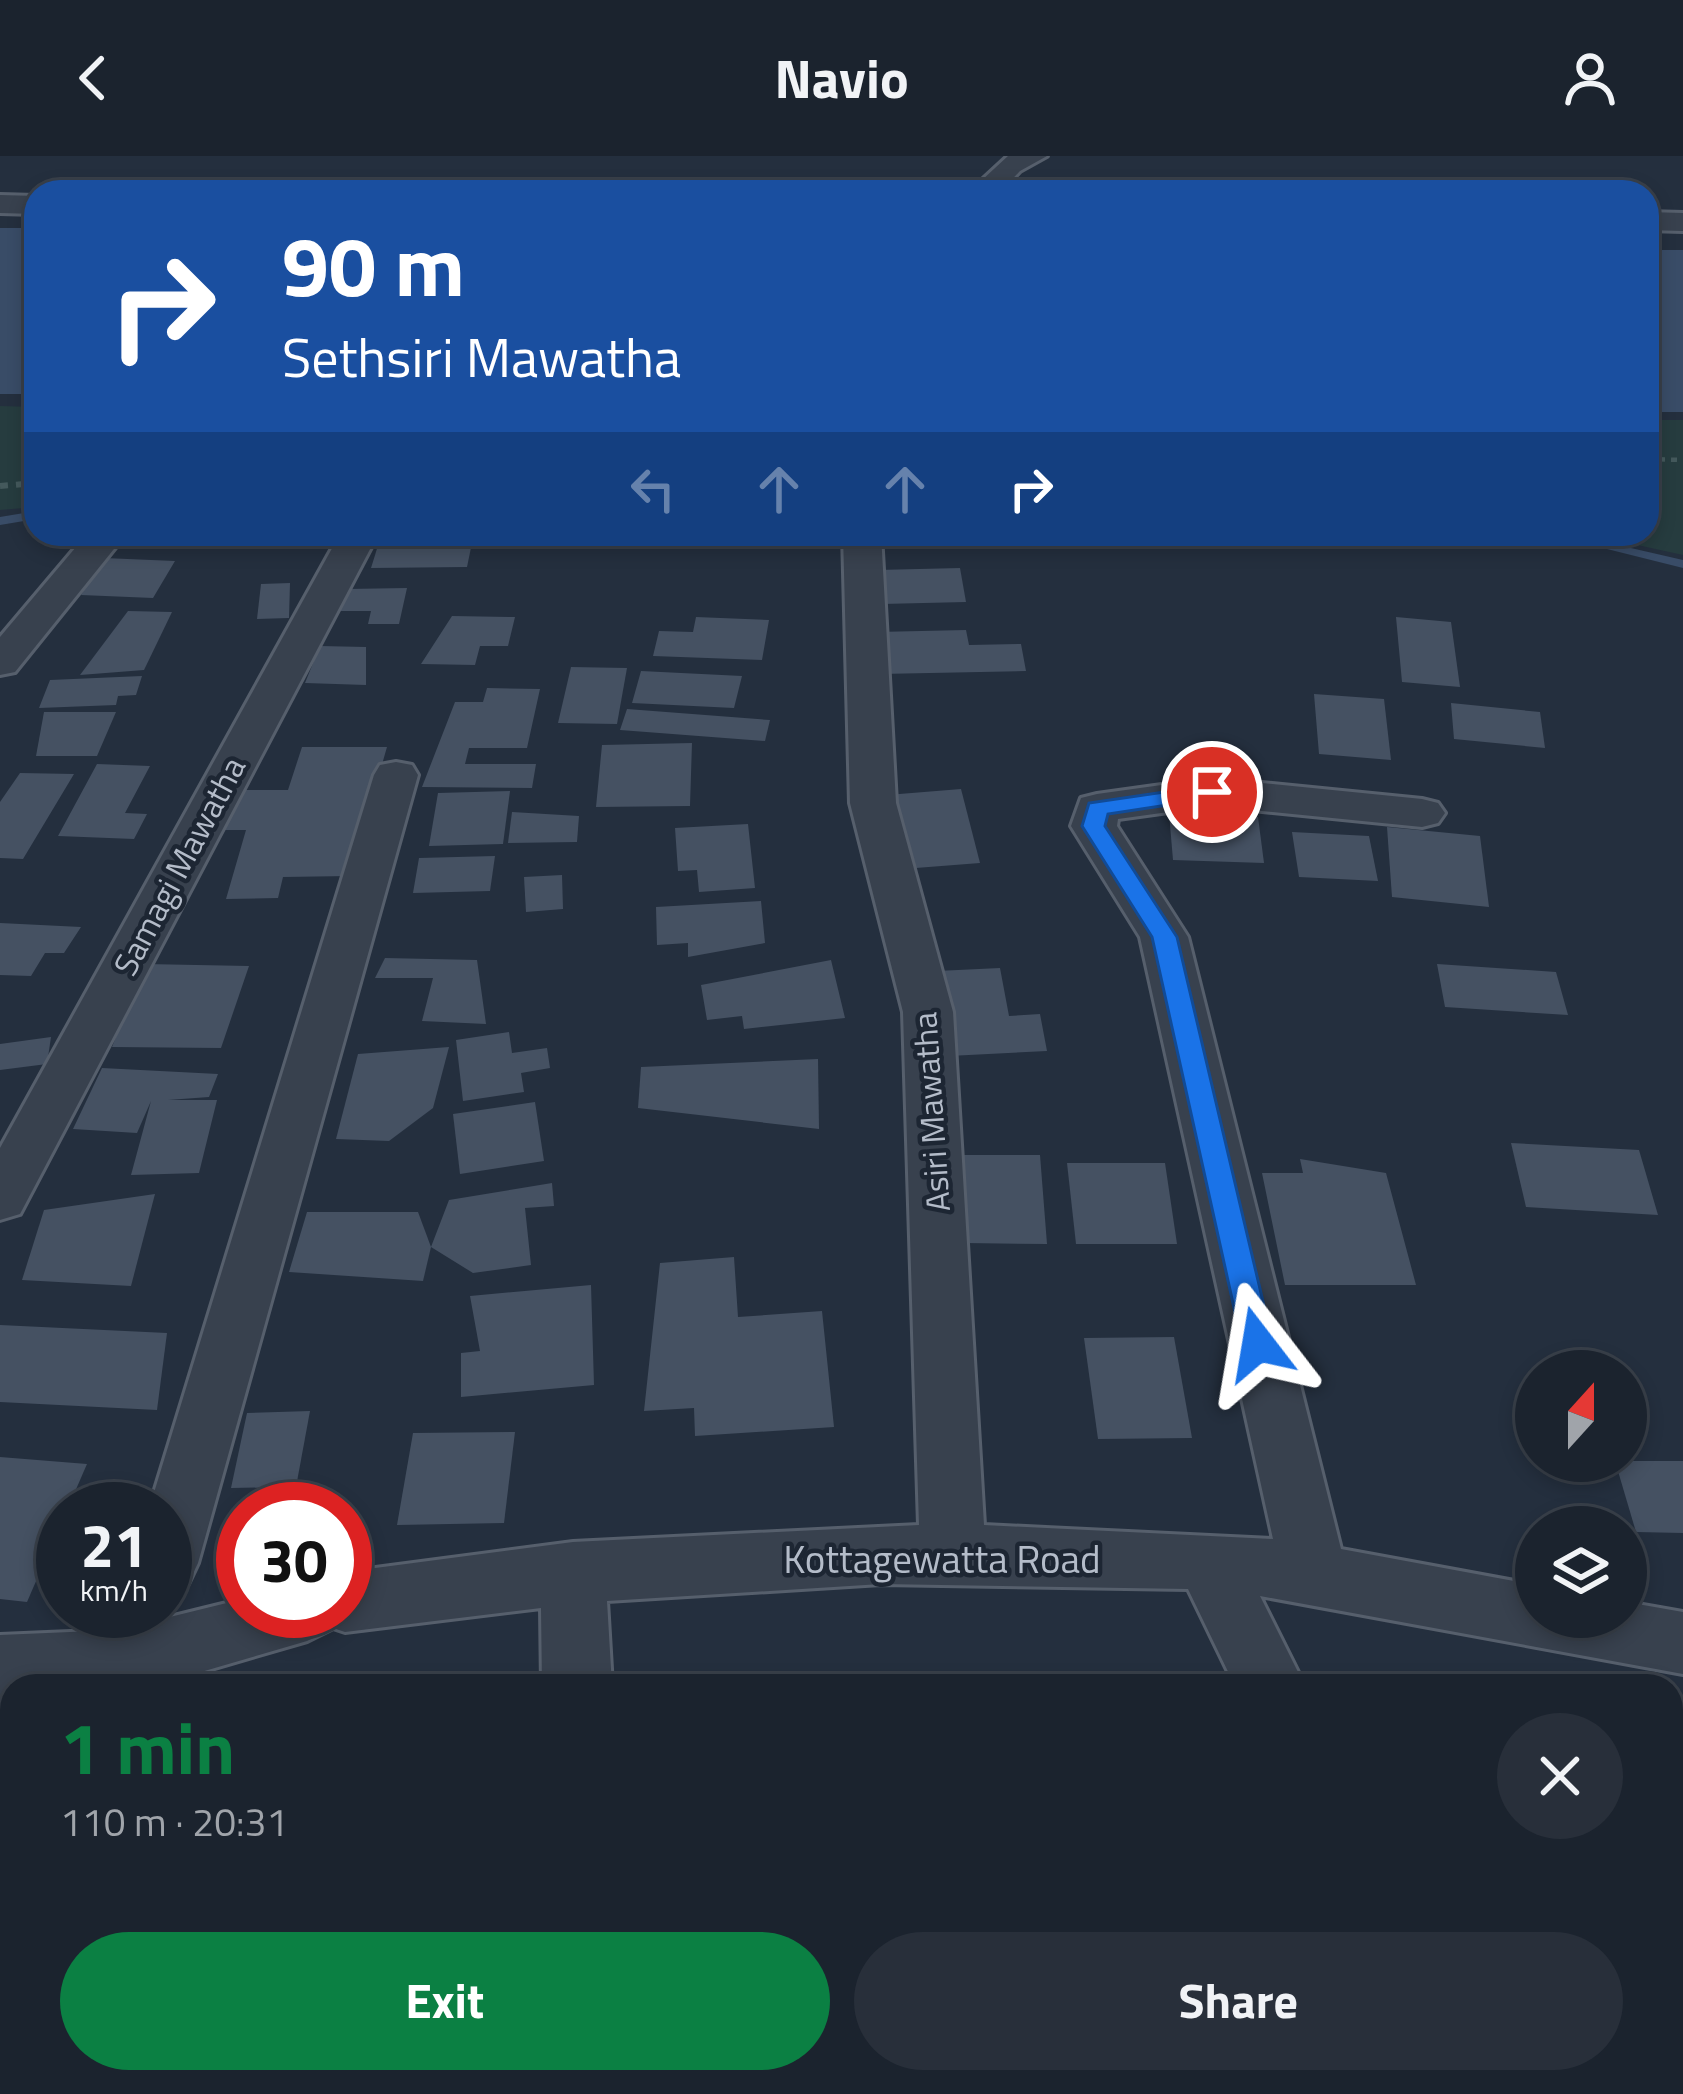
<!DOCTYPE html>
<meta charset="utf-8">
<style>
body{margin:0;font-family:"Titillium Web",sans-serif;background:#282f3a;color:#f1f3f6;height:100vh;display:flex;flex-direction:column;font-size:45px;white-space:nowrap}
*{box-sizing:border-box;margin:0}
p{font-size:39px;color:#a0a4aa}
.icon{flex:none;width:66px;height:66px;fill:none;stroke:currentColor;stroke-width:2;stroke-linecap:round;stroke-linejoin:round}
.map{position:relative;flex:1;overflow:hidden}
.drawer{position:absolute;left:0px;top:1518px;width:1683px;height:420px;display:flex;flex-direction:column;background:#1b232e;border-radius:36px 36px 0 0;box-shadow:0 6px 18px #0003,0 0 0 3px #39404a}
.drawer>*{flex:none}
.banner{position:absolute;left:24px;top:24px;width:1635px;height:366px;border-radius:36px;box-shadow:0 6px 18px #0003,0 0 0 3px #39404a;background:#1a4fa0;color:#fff;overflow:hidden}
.needle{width:78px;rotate:21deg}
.buttons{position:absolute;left:1515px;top:1194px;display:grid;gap:24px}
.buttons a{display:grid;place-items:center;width:132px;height:132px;border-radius:50%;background:#1b232e;box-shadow:0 6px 18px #0003,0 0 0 3px #39404a;font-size:60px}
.speed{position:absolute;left:36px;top:1326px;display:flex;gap:24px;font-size:60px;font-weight:700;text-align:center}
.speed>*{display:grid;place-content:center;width:156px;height:156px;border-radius:50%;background:#1b232e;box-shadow:0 6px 18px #0003,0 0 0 3px #39404a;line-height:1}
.speed small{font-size:30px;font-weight:400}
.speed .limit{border:18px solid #d22;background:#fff;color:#111}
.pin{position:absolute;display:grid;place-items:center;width:102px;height:102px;color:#fff;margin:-51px;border:6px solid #fff;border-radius:50%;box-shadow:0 3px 12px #0007}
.me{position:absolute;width:132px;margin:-66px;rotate:346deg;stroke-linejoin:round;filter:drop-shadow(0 0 9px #0008)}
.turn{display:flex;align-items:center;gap:42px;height:252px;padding:0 60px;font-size:54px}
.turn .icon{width:156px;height:156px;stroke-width:2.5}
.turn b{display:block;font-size:84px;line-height:102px}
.lanes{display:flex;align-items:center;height:114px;padding:0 60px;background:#0003;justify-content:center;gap:60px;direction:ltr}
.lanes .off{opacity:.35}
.round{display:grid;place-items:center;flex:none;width:126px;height:126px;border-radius:63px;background:#282f3a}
.head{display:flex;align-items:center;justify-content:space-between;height:204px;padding:0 60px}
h1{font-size:72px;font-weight:700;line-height:90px;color:#0b8043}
.primary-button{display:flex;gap:24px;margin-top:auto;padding:24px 60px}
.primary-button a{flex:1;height:138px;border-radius:72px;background:#0b8043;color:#fff;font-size:48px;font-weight:700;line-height:138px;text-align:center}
.primary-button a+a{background:#282f3a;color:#f1f3f6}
header{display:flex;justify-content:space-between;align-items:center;height:156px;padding:0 60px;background:#1b232e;font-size:54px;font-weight:700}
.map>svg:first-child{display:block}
.green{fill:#263c3f}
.water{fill:#394c67}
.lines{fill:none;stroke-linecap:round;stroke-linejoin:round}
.stream{fill:#394c67;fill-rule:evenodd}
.building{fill:#455162}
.minor-casing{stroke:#565f6c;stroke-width:6}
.path-far1{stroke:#44595c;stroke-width:4.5;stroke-dasharray:6 6;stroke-linecap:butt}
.path{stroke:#44595c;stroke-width:6;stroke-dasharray:8 8;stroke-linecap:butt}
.minor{fill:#38414e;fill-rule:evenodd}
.route{fill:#1a73e8;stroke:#114b97;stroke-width:3}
.labels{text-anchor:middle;stroke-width:9;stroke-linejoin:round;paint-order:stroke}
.street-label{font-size:33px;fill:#b4bcc9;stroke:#1d2633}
.near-street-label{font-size:39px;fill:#b4bcc9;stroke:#1d2633}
</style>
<header><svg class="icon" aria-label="back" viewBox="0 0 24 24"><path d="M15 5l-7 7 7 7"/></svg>Navio<svg class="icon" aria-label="person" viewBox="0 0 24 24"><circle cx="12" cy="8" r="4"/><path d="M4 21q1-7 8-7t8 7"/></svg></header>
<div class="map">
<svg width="1683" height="1938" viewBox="0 0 1683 1938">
<rect width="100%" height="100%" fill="#242f3e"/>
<!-- green -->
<g class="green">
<path d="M0 250 36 251V351L0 354Z"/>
<path d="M1647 264H1683V399L1587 378H1647Z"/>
</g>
<!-- water -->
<g class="water">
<rect x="0" y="72" width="36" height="166"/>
<rect x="1647" y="94" width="36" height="162"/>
</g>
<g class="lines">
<!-- stream -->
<g class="stream">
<path d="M36 355V363L0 369V361Z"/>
<path d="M1547 378H1570L1683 404V412Z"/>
</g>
</g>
<!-- building -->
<g class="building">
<path d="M473 382 467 411 371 412 380 383Z"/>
<path d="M104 402 175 405 153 442 81 439Z"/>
<path d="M960 412 966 446 882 448 878 414Z"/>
<path d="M290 427 289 462 257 463 261 428Z"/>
<path d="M407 432 399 468H368L371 455H340L347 433Z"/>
<path d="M128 455 172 456 144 514 80 519Z"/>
<path d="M452 460 515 461 508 490H480L475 509 421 508Z"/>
<path d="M696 461 769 464 762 504 653 500 659 475 693 476Z"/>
<path d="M1396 461 1451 466 1460 531 1402 526Z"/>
<path d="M966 474 969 489 1021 488 1026 515 880 518 876 476Z"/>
<path d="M320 490 366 491V529L305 527Z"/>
<path d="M571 511 627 512 617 568 558 567Z"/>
<path d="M641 515 742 520 734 552 632 547Z"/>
<path d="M142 520 136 539 118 540 116 549 39 552 50 524Z"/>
<path d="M487 532 540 533 527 592H469L465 608H536L532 632 422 631 455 546H483Z"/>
<path d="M1314 538 1384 543 1391 604 1319 598Z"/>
<path d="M1451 547 1540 556 1545 592 1454 583Z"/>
<path d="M627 553 770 564 765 585 620 574Z"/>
<path d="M44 556H116L97 600H36Z"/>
<path d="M692 587 690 650 596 651 602 589Z"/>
<path d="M302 591H387L350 720 283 721 278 742 226 743 246 674H222L236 634H288Z"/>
<path d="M97 608 150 610 125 657 147 658 134 683 58 680Z"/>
<path d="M20 617 74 618 23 703 0 702V646Z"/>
<path d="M961 633 980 707 903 713 887 639Z"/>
<path d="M510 635 503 688 429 690 438 637Z"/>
<path d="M512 656 579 660 577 686 508 687Z"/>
<path d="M1169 657 1258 661 1264 707 1173 704Z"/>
<path d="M748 668 755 732 699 736 697 714 678 715 675 672Z"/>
<path d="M1387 671 1480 680 1489 751 1392 741Z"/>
<path d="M1292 676 1369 680 1378 725 1299 721Z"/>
<path d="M495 700 490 735 413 737 419 702Z"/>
<path d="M562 719 563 753 526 756 524 721Z"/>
<path d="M761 745 765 787 688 801V787L657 789 656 751Z"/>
<path d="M0 767 81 771 64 797H45L31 820 0 819Z"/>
<path d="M385 802 477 804 486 868 422 865 433 822H375Z"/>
<path d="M831 804 845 862 744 873 742 860 707 864 701 829Z"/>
<path d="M145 808 249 810 221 892 112 891Z"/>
<path d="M1437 808 1556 816 1568 859 1445 851Z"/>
<path d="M1000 812 1009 860 1040 858 1047 895 949 900 937 815Z"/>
<path d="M509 876 512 897 547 892 550 912 521 917 524 936 463 945 456 884Z"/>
<path d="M51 881 47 908 0 914V888Z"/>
<path d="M449 891 433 952 389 985 336 983 358 898Z"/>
<path d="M818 903 819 973 638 952 641 911Z"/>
<path d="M102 912 218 918 209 941 168 944H217L199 1017 131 1019 151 945 137 977 73 973Z"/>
<path d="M535 946 544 1005 460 1018 453 958Z"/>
<path d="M1511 987 1639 994 1658 1059 1526 1051Z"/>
<path d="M961 999H1040L1047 1088 964 1087Z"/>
<path d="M1300 1003 1386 1017 1416 1129H1285L1262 1017H1303Z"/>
<path d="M1067 1007H1165L1177 1088H1076Z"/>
<path d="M552 1027 554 1050 525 1052 531 1109 473 1117 431 1091 449 1044Z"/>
<path d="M155 1038 131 1130 22 1124 44 1054Z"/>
<path d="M307 1056H418L431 1091 423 1125 289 1116Z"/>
<path d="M734 1101 738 1161 822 1155 834 1271 695 1280 694 1252 644 1255 660 1107Z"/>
<path d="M591 1129 594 1229 461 1241V1197L480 1195 470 1140Z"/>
<path d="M0 1169 167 1177 157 1254 0 1246Z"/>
<path d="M1174 1181 1192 1282 1098 1283 1084 1182Z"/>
<path d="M310 1255 296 1331 231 1332 247 1257Z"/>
<path d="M515 1276 504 1367 397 1369 413 1277Z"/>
<path d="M0 1301 87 1308 27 1446 0 1443Z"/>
<path d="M1615 1305H1683V1377L1636 1376Z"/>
</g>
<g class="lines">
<defs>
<g id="minor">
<path d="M1008 0H1047L1020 15 1000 36H969Z"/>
<path d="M0 39 36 40V58L0 57Z"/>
<path d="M1647 56 1683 57V75L1647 74Z"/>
<path d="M87 378H126L15 516 0 519V481Z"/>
<path d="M340 378H378L20 1058 0 1064V992Z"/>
<path d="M843 378H881L896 647 953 856 984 1369 1273 1383 1140 781 1071 670 1081 642 1097 638 1212 622 1422 643 1438 647 1445 657 1438 667 1422 671 1212 650 1118 663 1117 670 1188 781 1341 1393 1536 1429V1461H1626V1446L1683 1456V1518L1260 1440 1305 1530H1235L1188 1433 881 1428 607 1445 612 1530H542L541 1452 345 1476 333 1472 307 1485 153 1530H12V1543H0V1479L117 1474 243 1443V1455H345V1416L573 1386 919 1369 903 856 850 647Z"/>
<path d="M396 606 412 609 418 619 198 1407 188 1428 165 1436V1353H149L374 619 380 609Z"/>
<path d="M12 1870V1926H47L43 1938H0V1875Z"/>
<path d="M550 1926H630L631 1938H551Z"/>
<path d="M1379 1926H1459L1460 1938H1380Z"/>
</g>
</defs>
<!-- minor casing -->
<use href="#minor" class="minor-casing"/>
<!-- path-far1 -->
<path class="path-far1" d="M1647 303 1683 304"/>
<!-- path -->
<path class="path" d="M0 330 36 327"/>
<!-- minor -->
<use href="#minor" class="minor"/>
</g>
<!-- route -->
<path class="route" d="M1212 629 1223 636 1220 641 1108 658 1105 670 1177 781 1273 1188 1258 1200 1242 1188 1152 781 1082 670 1089 647Z"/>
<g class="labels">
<!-- street labels -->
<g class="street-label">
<text transform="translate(179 710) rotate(-62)" y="12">Samagi Mawatha</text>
<text transform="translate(931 956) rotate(-94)" y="12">Asiri Mawatha</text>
</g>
<!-- near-street labels -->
<g class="near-street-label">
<text x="942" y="1417">Kottagewatta Road</text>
</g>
</g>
</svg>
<div class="buttons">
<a><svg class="needle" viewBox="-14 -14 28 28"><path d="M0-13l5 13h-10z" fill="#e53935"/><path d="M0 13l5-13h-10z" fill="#a0a4aa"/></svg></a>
<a><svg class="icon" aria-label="layers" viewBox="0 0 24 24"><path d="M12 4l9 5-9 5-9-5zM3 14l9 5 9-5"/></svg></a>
</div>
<div class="speed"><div>21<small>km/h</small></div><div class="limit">30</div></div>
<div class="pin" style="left:1212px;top:636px;background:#d93025"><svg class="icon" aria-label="arrive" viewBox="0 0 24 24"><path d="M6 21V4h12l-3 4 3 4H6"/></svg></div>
<svg class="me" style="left:1258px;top:1188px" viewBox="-20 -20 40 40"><path d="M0-17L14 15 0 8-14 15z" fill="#1a73e8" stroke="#fff" stroke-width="4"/></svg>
<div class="banner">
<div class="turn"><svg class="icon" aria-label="right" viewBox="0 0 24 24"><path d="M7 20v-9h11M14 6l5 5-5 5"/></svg><div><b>90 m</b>Sethsiri Mawatha</div></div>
<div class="lanes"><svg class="icon off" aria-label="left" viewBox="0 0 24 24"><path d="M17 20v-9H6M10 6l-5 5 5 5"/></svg><svg class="icon off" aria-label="ahead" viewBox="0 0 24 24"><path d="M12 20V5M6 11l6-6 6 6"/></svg><svg class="icon off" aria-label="ahead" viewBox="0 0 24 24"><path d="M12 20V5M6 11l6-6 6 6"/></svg><svg class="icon" aria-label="right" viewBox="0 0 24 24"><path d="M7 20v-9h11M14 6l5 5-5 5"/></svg></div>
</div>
<section class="drawer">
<div class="head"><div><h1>1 min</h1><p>110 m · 20:31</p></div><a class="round"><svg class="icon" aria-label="close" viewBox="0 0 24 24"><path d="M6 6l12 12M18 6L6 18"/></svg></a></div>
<div class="primary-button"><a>Exit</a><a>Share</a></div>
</section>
</div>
